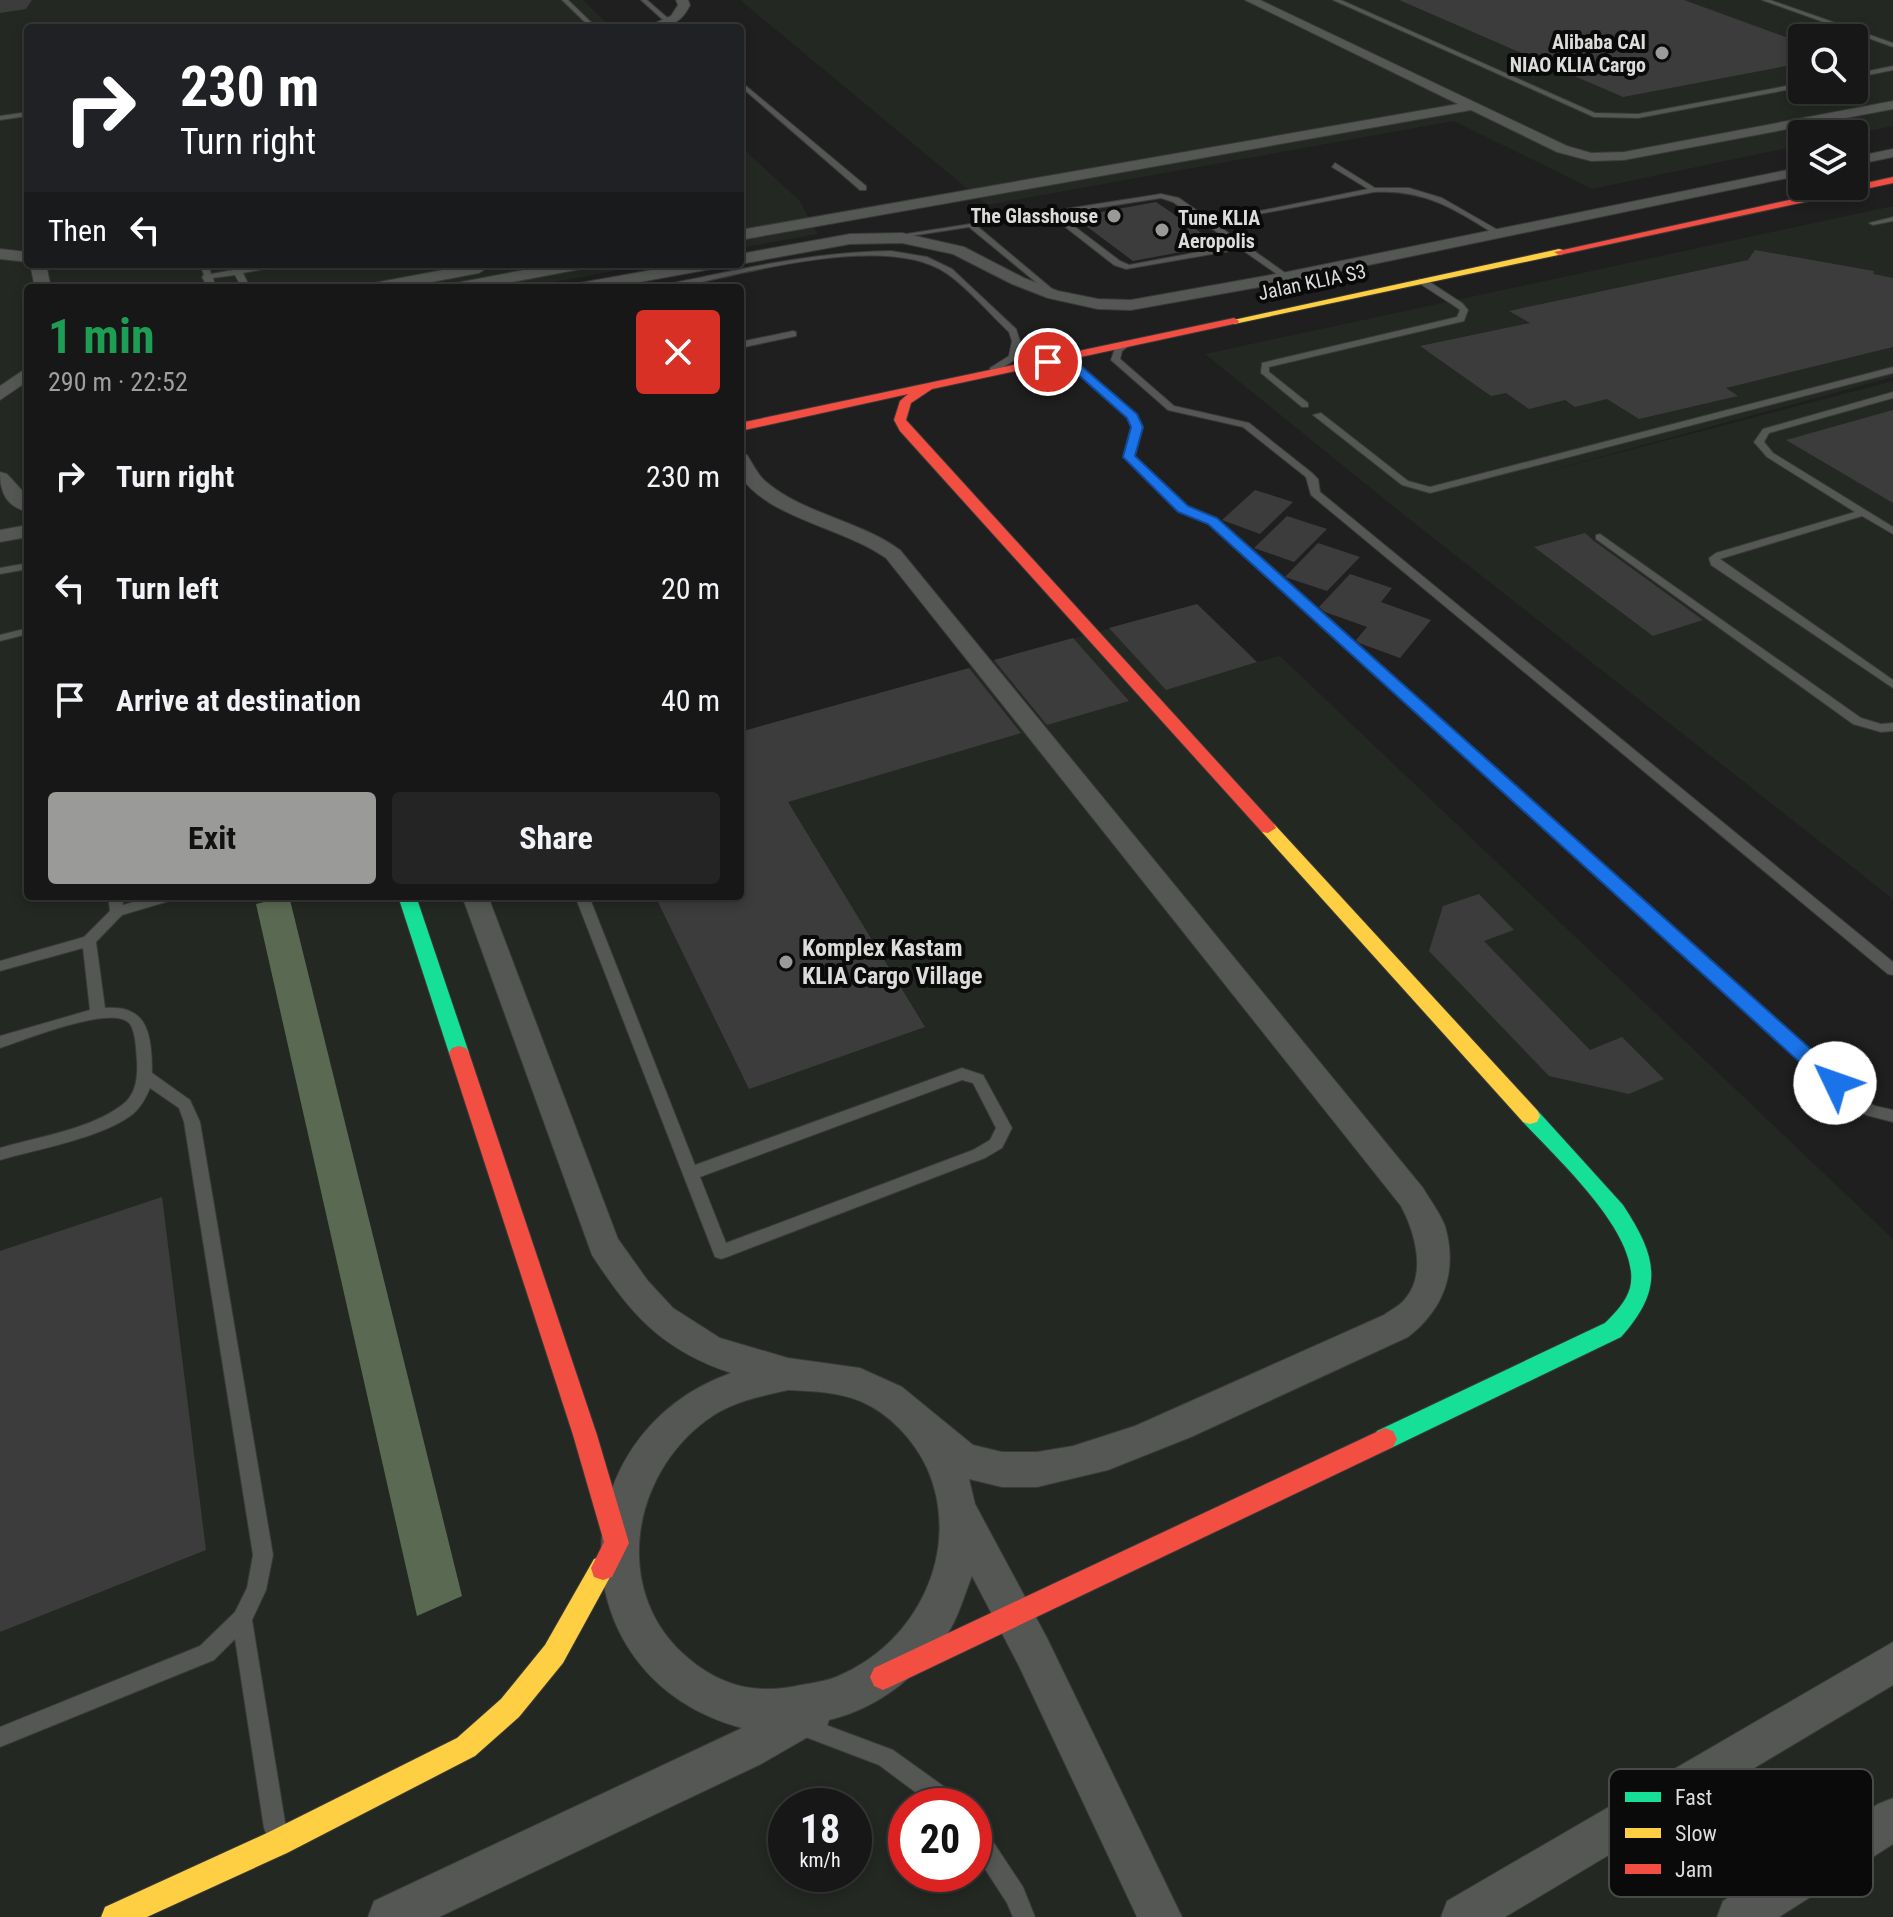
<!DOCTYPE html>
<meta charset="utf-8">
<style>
body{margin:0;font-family:"Roboto Condensed",sans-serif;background:#242424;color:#f1f3f6;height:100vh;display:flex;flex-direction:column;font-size:30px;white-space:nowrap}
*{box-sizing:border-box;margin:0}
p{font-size:26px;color:#9e9fa1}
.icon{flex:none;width:44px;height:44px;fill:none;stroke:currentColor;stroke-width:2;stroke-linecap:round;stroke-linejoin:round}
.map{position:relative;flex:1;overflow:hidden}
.sheet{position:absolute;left:24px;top:284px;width:720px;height:616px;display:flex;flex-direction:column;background:#171717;border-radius:8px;box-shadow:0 4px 12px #0003,0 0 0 2px #363636}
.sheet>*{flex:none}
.top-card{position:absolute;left:24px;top:24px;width:720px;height:244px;border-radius:8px;box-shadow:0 4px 12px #0003,0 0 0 2px #363636;background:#202124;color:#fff;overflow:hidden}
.controls{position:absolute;left:1788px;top:24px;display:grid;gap:16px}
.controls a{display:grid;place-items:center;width:80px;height:80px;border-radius:8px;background:#171717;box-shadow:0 4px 12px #0003,0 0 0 2px #363636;font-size:40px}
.speed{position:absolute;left:768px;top:1788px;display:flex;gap:16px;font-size:40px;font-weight:700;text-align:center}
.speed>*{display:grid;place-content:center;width:104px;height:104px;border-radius:50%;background:#171717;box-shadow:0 4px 12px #0003,0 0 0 2px #363636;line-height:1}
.speed small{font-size:20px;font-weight:400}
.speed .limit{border:12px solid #d22;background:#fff;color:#111}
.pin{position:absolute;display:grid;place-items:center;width:68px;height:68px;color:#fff;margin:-34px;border:4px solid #fff;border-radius:50%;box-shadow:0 2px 8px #0007}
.me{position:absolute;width:88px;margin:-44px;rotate:312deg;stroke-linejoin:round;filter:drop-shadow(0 0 6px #0008)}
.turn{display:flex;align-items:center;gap:28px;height:168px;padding:0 24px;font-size:36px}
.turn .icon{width:104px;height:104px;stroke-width:2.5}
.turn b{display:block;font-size:56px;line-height:68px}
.then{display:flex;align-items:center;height:76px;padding:0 24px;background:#0003;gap:16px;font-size:30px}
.round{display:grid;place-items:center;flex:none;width:84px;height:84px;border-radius:8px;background:#242424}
.summary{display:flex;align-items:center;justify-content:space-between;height:136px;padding:0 24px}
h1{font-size:48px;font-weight:700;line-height:60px;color:#1e9e55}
.button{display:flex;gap:16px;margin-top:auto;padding:16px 24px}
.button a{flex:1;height:92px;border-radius:8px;background:#9a9a99;color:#111;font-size:32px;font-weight:700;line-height:92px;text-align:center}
.button a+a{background:#242424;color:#f1f3f6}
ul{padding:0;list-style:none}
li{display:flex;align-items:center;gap:24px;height:112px;padding:0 24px}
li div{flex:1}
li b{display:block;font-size:30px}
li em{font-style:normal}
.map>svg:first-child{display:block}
.built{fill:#232822;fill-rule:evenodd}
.water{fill:#5a6a52}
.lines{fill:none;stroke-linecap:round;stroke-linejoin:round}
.taxiway{fill:#3c3c3c;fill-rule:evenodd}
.building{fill:#3c3c3c}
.lane-casing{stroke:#393a39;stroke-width:2}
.street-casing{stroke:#393a39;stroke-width:2}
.fast-casing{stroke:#393a39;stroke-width:2}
.slow-casing{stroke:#393a39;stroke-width:2}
.jam-casing{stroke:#393a39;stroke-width:2}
.lane{fill:#545753;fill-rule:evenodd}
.street{fill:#545753;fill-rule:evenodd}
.fast{fill:#16e098;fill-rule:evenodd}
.slow{fill:#ffcf43;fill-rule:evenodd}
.jam{fill:#f24e42;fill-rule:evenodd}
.route{fill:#1a73e8;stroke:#114b97;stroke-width:2}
.poi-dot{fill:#9a9a99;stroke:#090a09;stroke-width:3}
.labels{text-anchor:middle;stroke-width:8;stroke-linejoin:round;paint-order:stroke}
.far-poi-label{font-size:20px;font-weight:bold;fill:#dcdddb;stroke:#090a09;text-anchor:end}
.far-street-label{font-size:20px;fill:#dcdddb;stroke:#090a09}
.poi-label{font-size:24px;font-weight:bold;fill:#dcdddb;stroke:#090a09;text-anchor:start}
.key{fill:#090a09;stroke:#484948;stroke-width:2}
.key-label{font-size:22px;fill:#dcdddb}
</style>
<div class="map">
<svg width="1893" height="1917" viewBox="0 0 1893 1917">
<rect width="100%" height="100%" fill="#1f1f1f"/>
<!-- built -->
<g class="built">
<path d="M0 0H583L612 28H28V264H652L521 288H28V896H740V732L1197 604 1257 662 1280 656 1893 1239V1917H0ZM786 1806H854V1874H786ZM906 1806H974V1874H906Z"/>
<path d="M740 0H1893V126L1854 134H1802V145L1592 189 1454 121 987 205ZM1802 38H1854V90H1802Z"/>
<path d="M740 146 799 200 818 234 740 248Z"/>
<path d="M1893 206V377L1534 475 1893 381V899L1399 511 1205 354Z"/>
</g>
<!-- water -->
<path class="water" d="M289 896 462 1596 417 1616 256 904Z"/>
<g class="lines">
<!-- taxiway -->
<path class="taxiway" d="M0 0H32L26 9 0 13Z"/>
</g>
<!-- building -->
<g class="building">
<path d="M1399 0H1684L1802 43V63L1623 97Z"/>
<path d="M1156 202 1219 245 1133 261 1074 217Z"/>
<path d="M1755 250 1874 271 1873 274 1893 278V347L1726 388 1738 396 1639 419 1607 399 1575 407 1565 400 1529 409 1506 393 1491 396 1420 346 1530 323 1509 311 1748 260Z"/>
<path d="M1893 410V503L1786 440Z"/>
<path d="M1255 490 1293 502 1260 534 1222 520Z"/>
<path d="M1287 516 1327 529 1294 562 1254 548Z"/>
<path d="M1585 533 1594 541 1703 620 1653 636 1534 547Z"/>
<path d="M1318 543 1360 557 1327 591 1285 577Z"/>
<path d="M1350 574 1392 588 1381 602 1431 620 1400 658 1359 643 1356 640 1367 627 1325 612 1319 607Z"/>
<path d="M1197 604 1257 662 1166 690 1109 628Z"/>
<path d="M1073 638 1129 701 1047 725 994 660Z"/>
<path d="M969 668 1021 733 788 802 925 1027 749 1089 655 896H740V732Z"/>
<path d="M1479 894 1514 930 1484 941 1590 1050 1622 1037 1664 1079 1629 1094 1549 1076 1429 951 1443 906Z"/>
<path d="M162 1197 206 1550 0 1632V1251Z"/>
</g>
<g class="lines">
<defs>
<g id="lane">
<path d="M562 0H568L597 28H591Z"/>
<path d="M641 0H647L679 28H672Z"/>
<path d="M1333 0H1341L1595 113 1638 114 1802 83V87L1638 118 1594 117Z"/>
<path d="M1762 0H1770L1893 43V47Z"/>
<path d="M1893 66V70L1854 78V74Z"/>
<path d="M740 81 866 186V190H860L740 86Z"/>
<path d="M28 112V116L0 120V116Z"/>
<path d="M1335 163 1375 188H1409L1442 198 1503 233 1496 235C1455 209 1424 189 1374 192L1254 215 1250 213 1368 189 1332 167Z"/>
<path d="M1161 194 1179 198 1291 277 1284 279 1241 249 1126 269 1114 265 1050 215 977 226 1057 293 1058 295 1054 297 969 227 891 239 887 237ZM1161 198 1173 202 1236 245 1129 265 1120 261 1058 214Z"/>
<path d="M1893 217V221L1873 225 1869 223Z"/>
<path d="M891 251 927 257 952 269 1016 329 1020 341 1016 359 996 372H990V368L1009 356 1012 341 1009 332C990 314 967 287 946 273 887 232 742 274 675 288H660C673 281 692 280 707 276 768 263 828 252 891 251Z"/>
<path d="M200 264H208L211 274 233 270 230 264H238L241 269 271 264H290L243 273 250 288H242L235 275 213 278 216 288H208L202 277 204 275Z"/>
<path d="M1419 279H1425L1462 303 1468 310 1464 321 1269 367V372L1308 403V407H1302L1261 373 1262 363 1457 317 1460 310 1456 307 1419 283Z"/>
<path d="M793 331 796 332V336L740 348V342Z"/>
<path d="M1124 342 1131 344 1122 351 1120 359 1174 406 1249 423 1312 473 1318 479 1320 492 1893 962V975L1888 974 1311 495 1306 477 1243 427 1168 410 1111 360 1115 348Z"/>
<path d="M1050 359 1079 365 1136 415 1142 427 1134 456 1187 507 1216 519 1863 1099 1875 1106 1893 1110V1122L1866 1115 1853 1107 1208 523 1179 511 1124 457 1132 427 1129 418 1073 369 1047 364V360Z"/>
<path d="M1893 367V373L1430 493 1402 485 1313 415 1321 413 1408 481 1430 487Z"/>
<path d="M1893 392V398L1769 433 1764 442 1773 453 1893 527V534L1862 516 1720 559 1893 680V688L1711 565 1709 558 1716 553 1855 512 1767 457 1754 442 1763 429Z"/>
<path d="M1600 534 1861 718 1881 724 1893 723V731L1881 732 1853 724 1596 539V535Z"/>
<path d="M28 563V569L0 574V568Z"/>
<path d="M28 628V634L0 641V635Z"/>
<path d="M108 896H122L123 905 155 896H178L176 899 122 915 96 942 105 1008C149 1004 152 1037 152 1073L190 1100 200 1122 273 1555 266 1590 252 1620 286 1828 283 1836 275 1839 267 1836 264 1828 235 1639 214 1660 0 1747V1727L200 1646 235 1612 247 1588 253 1555 184 1122 179 1108 150 1088C146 1098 141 1107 133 1114 102 1138 38 1149 0 1160V1148C37 1137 91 1129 122 1105 136 1095 138 1077 137 1061 136 1050 136 1033 130 1024 114 1003 22 1041 0 1048V1036L90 1010 83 948 0 971V961L84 937 110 911Z"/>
<path d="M575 896H589L695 1165 962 1068 983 1075 1012 1128 1002 1148 985 1158 727 1257 721 1259 715 1257ZM962 1080 973 1083 996 1128 990 1140 973 1150 726 1243 700 1177Z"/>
<path d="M802 1716 893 1750 960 1798 963 1806H934L879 1765 795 1733 792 1726 795 1719Z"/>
<path d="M974 1822 982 1825 1023 1887 1035 1917H1013L1007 1903 974 1852Z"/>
</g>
<g id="street">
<path d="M676 0H688L690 5C680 26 665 28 644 28L671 16 678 5Z"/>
<path d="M1245 0H1260L1567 146 1591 153 1624 152 1893 101V109L1624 160 1591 161 1557 152 1471 110 740 240V230L1458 104Z"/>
<path d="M1893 149V157L1854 165V157Z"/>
<path d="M1802 167V175L1287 282 1131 310 1098 309 1048 298 1012 284 953 254 902 243 850 244 740 264V254L850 234 902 233 964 247 1024 278 1058 291 1098 299 1131 300 1287 272Z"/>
<path d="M0 249 28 252V262L0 259Z"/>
<path d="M30 264H46L51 288H35Z"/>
<path d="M475 264 485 265 487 268 479 273 400 288H366L374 283Z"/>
<path d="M556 264H589L581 269 481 288H448L456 283Z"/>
<path d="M685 264H719L711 269 607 288H572L580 283Z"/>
<path d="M28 367V381L0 400V386Z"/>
<path d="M740 453 747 455C753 464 757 474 765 481 803 514 859 520 900 550L1423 1188C1430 1200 1440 1213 1445 1226 1458 1271 1444 1309 1408 1337L1191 1437 1108 1470 1037 1487H1002L969 1479 975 1504 1047 1638 1182 1917H1137L1019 1666 972 1576C965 1593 960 1612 951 1628 924 1672 880 1708 829 1720L827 1726 761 1764 439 1917H368L374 1901 742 1728C555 1678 557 1435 731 1373 662 1350 631 1315 592 1255L462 896H488L618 1239 648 1281 673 1308 720 1338 788 1358 860 1368 902 1387 973 1445 1002 1452H1037L1073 1446 1135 1426 1384 1315C1390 1310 1400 1306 1405 1299 1427 1274 1415 1232 1401 1206L886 558C842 527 770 519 740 476ZM788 1390C811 1391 838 1392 860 1401 889 1413 914 1440 927 1468 963 1549 918 1644 836 1677 826 1681 813 1683 801 1685 758 1695 722 1687 688 1658 609 1592 631 1469 714 1415 736 1401 762 1396 788 1390Z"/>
<path d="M0 472 7 474 28 497V512C6 506 0 493 0 472Z"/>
<path d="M28 525V537L0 542V530Z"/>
<path d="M1893 1642V1685L1505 1917H1441L1447 1901Z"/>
<path d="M1893 1798V1844L1779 1917H1717L1723 1901 1878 1804Z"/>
</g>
<g id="fast">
<path d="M398 896H416L469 1053 466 1058H452L449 1053Z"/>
<path d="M1530 1108 1537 1110 1623 1205C1657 1257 1665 1288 1621 1337L1393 1447 1385 1450 1377 1447 1373 1439 1377 1431 1605 1323C1615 1313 1626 1302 1630 1288 1643 1236 1556 1158 1523 1122L1520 1116 1523 1110Z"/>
</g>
<g id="slow">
<path d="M1559 249 1563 250V254L1234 324 1229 321Z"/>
<path d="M1268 823 1274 824 1537 1110 1540 1116 1537 1122 1530 1124 1523 1122 1262 832 1260 828Z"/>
<path d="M603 1556 612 1559 615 1568 563 1663 519 1717 475 1756 287 1853 147 1917H101L105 1907 267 1833 457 1738 501 1699 545 1645 594 1559Z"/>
</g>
<g id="jam">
<path d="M1893 177V183L1559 255 1554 252Z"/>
<path d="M1234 318 1239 321 1238 323 932 389 911 403 906 420 1274 824 1276 828 1268 833 1262 832 900 431 894 420 900 401 908 394 740 431V423Z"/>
<path d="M459 1046 466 1048 469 1053 597 1435 629 1543 612 1577 603 1580 594 1577 591 1568 604 1542 573 1435 449 1053 452 1048Z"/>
<path d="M1385 1428 1393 1431 1397 1439 1393 1447 892 1686 883 1690 874 1686 870 1677 874 1668Z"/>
</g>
</defs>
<!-- lane casing -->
<use href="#lane" class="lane-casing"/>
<!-- street casing -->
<use href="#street" class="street-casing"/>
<!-- fast casing -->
<use href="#fast" class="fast-casing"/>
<!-- slow casing -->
<use href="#slow" class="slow-casing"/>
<!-- jam casing -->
<use href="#jam" class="jam-casing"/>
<!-- lane -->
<use href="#lane" class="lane"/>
<!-- street -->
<use href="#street" class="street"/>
<!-- fast -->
<use href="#fast" class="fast"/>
<!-- slow -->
<use href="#slow" class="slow"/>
<!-- jam -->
<use href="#jam" class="jam"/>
</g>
<!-- route -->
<path class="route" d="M1048 358 1080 365 1137 414 1143 427 1135 456 1188 506 1217 518 1842 1077 1845 1083 1842 1088H1828L1208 524 1178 512 1123 457 1131 427 1127 418 1073 370 1044 364 1043 362Z"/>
<!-- markers -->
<g class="poi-dot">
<circle cx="1662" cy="53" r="8"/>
<circle cx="1114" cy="216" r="8"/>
<circle cx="1162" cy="230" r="8"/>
<circle cx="786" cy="962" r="8"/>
</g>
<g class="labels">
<!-- far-poi labels -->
<g class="far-poi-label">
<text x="1646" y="49">Alibaba CAI<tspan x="1646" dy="23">NIAO KLIA Cargo</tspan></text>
<text x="1098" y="223">The Glasshouse</text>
<text x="1178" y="225" text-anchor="start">Tune KLIA<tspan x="1178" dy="23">Aeropolis</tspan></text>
</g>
<!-- far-street labels -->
<g class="far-street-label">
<text transform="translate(1312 282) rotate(-12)" y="7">Jalan KLIA S3</text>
</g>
<!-- poi labels -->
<g class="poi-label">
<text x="802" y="956">Komplex Kastam<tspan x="802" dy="28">KLIA Cargo Village</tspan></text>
</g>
</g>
<!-- legend -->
<rect x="1609" y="1769" width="264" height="128" rx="12" class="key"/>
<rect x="1625" y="1792" width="36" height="10" fill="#16e098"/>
<rect x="1625" y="1828" width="36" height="10" fill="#ffcf43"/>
<rect x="1625" y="1864" width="36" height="10" fill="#f24e42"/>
<g class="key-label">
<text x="1675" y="1805">Fast</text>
<text x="1675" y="1841">Slow</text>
<text x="1675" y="1877">Jam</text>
</g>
</svg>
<div class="controls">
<a><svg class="icon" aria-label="search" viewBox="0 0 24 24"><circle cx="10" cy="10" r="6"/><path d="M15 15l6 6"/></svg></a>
<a><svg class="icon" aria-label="layers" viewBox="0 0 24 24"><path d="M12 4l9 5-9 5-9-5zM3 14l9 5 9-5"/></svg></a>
</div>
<div class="speed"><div>18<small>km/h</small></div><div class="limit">20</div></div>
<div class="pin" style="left:1048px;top:362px;background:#d93025"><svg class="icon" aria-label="arrive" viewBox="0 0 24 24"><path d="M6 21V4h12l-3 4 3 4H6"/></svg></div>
<svg class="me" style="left:1835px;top:1083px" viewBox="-20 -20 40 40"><circle r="19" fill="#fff"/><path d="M0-13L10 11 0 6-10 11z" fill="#1a73e8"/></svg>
<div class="top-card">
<div class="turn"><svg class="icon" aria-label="right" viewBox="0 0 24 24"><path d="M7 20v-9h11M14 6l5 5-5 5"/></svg><div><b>230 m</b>Turn right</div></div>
<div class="then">Then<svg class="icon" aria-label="left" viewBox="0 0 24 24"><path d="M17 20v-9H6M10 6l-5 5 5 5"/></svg></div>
</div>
<section class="sheet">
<div class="summary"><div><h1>1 min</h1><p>290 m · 22:52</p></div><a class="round" style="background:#d93025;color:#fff"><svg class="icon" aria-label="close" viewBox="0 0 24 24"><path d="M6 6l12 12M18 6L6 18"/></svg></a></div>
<ul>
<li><svg class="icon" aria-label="right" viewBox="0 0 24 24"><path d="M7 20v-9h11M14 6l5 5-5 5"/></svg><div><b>Turn right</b></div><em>230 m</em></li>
<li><svg class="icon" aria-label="left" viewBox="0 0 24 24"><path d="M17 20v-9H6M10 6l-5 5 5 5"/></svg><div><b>Turn left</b></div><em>20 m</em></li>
<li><svg class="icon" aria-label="arrive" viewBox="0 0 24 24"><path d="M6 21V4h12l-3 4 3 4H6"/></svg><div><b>Arrive at destination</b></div><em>40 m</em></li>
</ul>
<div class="button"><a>Exit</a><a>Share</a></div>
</section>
</div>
